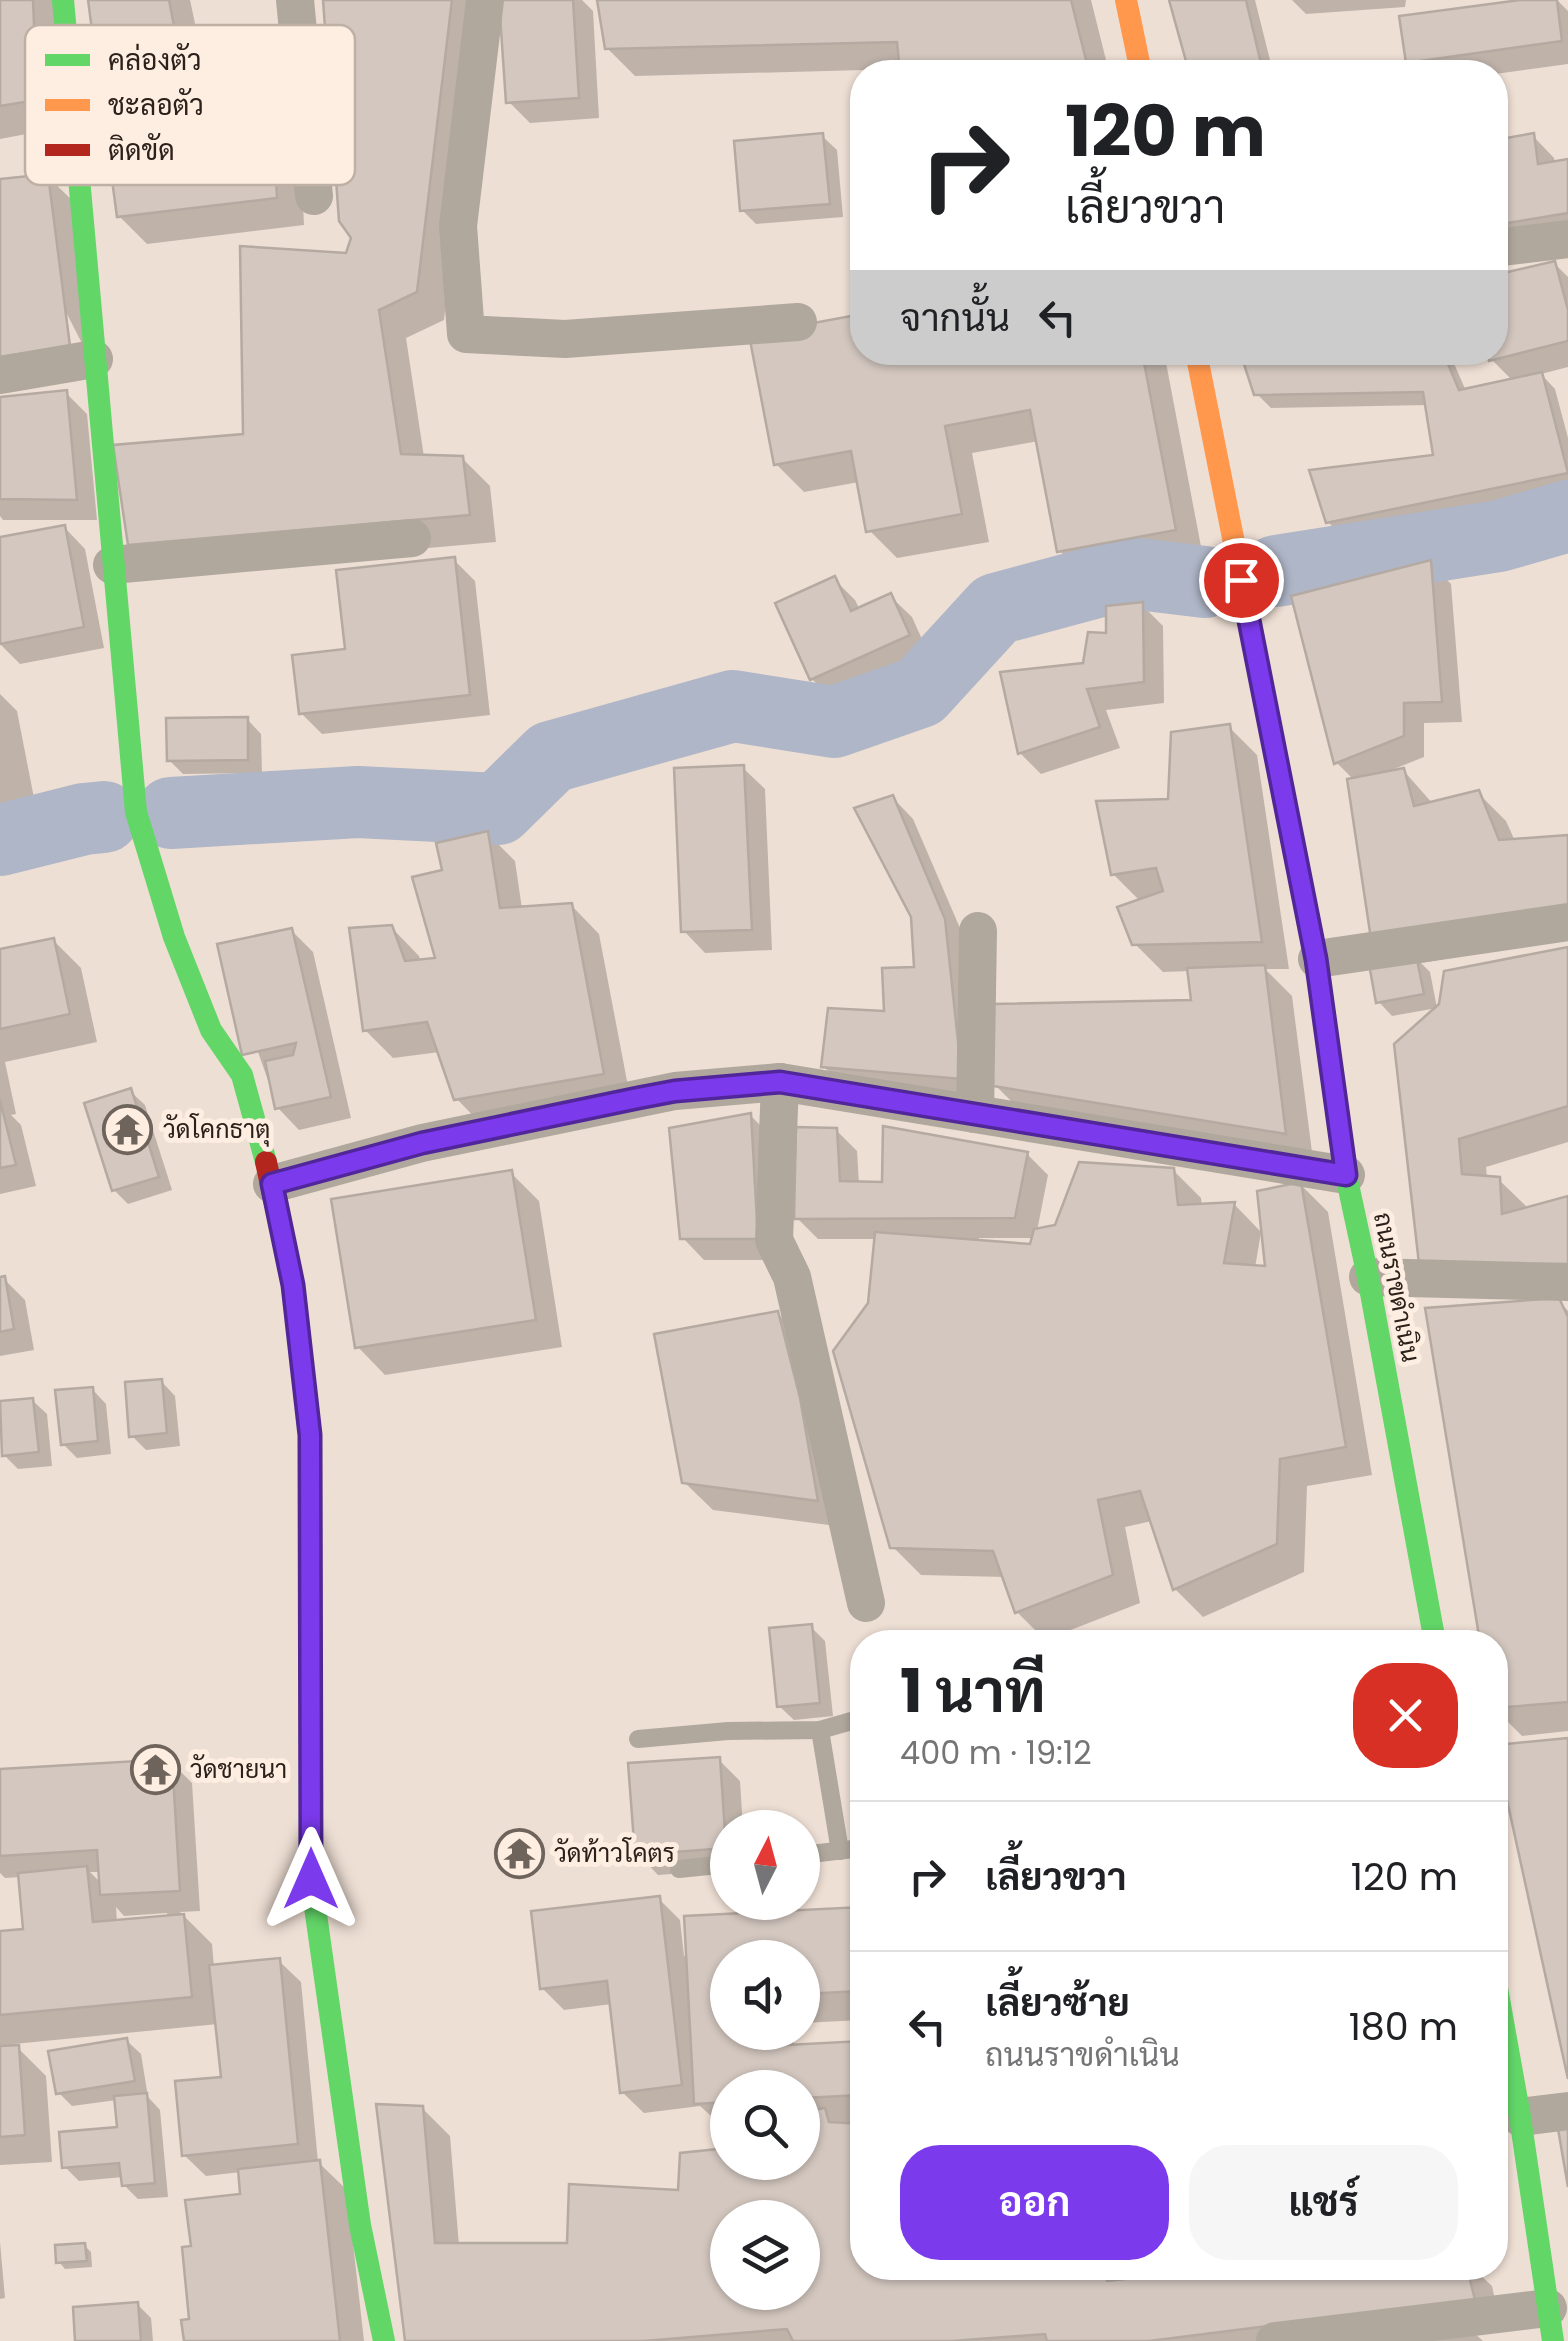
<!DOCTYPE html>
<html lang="th">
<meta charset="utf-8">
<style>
body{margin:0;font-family:Poppins,Sarabun,sans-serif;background:#f6f6f6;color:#202124;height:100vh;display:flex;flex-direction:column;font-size:38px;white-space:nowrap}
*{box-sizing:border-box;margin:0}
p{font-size:32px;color:#757577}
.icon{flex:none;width:55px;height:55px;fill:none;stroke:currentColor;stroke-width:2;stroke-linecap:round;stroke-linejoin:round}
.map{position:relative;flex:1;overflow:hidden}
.drawer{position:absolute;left:850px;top:1630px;width:658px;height:650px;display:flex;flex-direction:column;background:#fff;border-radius:40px;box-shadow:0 2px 8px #0004}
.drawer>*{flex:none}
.top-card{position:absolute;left:850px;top:60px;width:658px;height:305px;border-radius:40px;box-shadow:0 2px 8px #0004;background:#fff;color:#202124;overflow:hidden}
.needle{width:65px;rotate:6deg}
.controls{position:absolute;left:710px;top:1810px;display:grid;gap:20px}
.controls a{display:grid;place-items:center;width:110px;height:110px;border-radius:50%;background:#fff;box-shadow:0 2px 8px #0004;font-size:50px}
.pin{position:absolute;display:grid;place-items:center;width:85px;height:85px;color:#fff;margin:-42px;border:5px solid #fff;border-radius:50%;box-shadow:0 2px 10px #0007}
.me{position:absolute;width:110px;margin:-55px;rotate:0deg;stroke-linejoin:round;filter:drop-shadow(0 0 8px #0008)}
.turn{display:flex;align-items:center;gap:35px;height:210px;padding:0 50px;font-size:45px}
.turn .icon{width:130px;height:130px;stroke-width:2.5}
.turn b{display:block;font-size:70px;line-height:85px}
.then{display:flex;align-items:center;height:95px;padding:0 50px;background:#0003;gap:20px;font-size:38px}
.round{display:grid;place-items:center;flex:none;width:105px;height:105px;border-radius:40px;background:#f6f6f6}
.overview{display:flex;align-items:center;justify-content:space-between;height:170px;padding:0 50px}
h1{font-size:60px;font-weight:700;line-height:75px}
.primary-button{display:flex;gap:20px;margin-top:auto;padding:20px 50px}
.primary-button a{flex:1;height:115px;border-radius:40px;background:#7c3aed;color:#fff;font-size:40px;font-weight:700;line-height:115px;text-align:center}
.primary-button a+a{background:#f6f6f6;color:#202124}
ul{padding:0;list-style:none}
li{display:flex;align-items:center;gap:30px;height:150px;padding:0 50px;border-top:2px solid #e0e0e0}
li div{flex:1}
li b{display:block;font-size:38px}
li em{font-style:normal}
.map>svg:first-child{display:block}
.shadow{fill:#0003;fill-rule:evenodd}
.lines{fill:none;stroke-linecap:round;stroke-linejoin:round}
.river{stroke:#afb6c7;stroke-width:72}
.building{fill:#d3c7bf;stroke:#b5aaa2;stroke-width:2.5;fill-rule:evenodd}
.lane{stroke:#b1a89d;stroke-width:18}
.street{stroke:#b1a89d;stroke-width:38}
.fast{stroke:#63d668;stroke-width:22}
.slow{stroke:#ff974d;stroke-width:22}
.jam{stroke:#b3261e;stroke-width:22}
.route-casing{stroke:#51269a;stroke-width:25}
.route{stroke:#7c3aed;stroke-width:18}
.labels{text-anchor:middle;stroke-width:10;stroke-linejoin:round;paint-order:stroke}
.poi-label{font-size:25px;fill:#2b211a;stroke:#feede1;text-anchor:start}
.street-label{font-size:25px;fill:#2b211a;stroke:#feede1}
.key{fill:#feede1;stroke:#bfb0a5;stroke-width:2.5}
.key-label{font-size:28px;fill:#2b211a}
</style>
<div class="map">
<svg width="1568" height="2341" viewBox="0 0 1568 2341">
<rect width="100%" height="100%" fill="#eedfd4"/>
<!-- shadow -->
<g class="shadow">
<path d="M0 0H59L64 127 0 139Z"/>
<path d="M90 0H190L197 33H267L296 62 304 225 147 244 119 216Z"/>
<path d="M325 0H482L444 320 406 338 424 457 462 458 490 486 496 542 158 572 245 436 347 256 354 237Z"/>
<path d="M502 0H582L593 11 599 118 530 123 509 102Z"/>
<path d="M599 0H1091L1109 72H902V69L635 76 607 48Z"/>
<path d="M1172 0H1255L1273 72H1191Z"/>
<path d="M1292 0H1406L1405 7 1306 14Z"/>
<path d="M1539 0H1557L1568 11V64L1495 74 1419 72 1408 61Z"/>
<path d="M822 136 837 150 843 217 756 224 742 210Z"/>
<path d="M1533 136 1554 158 1555 164 1568 161V237L1495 239V142Z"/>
<path d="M47 176 76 204 97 373 0 182Z"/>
<path d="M1554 263 1568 277V367L1541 374 1555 389 1568 438V490L1342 536 1328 522 1436 457 1428 405 1271 408 1256 393 1242 352H1449L1466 391 1513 381 1492 360 1495 352V278Z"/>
<path d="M862 316V352H1164L1203 557 1088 579 1060 551 1039 441 972 453 989 542 897 558 869 530 859 482 804 492 776 464 752 337Z"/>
<path d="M66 393 87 414 97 520H3L0 516V399Z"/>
<path d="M64 527 85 549 104 648 20 664 0 644V540Z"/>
<path d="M454 560 475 581 490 715 322 734 301 713 348 651Z"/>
<path d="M1430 563 1451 584 1462 722 1424 723V757L1389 771H1404L1433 804 1478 793 1506 821 1515 841 1568 838V938L1421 963 1430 972 1437 1008 1392 1016 1378 1001 1396 961 1354 780 1336 762Z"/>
<path d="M834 579 855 600 860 610 890 596 912 617 930 657 833 700 812 679Z"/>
<path d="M1142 605 1163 626 1164 703 1106 710 1120 748 1041 774 1020 753 1085 665 1109 636Z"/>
<path d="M0 694 17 711 34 798 0 809Z"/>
<path d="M247 719 261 734 262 773 183 774 169 760Z"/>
<path d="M1229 727 1257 755 1289 969H1265L1292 996 1313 1160 1024 1114 995 1085 1194 1002 1190 971 1163 972 1134 943 1141 902 1113 874Z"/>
<path d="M743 768 765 789 772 950 705 953 684 931Z"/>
<path d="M892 797 913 819 966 942 982 1099 845 1088 823 1066 887 1014 917 969 914 917Z"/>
<path d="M487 833 515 861 522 909 571 905 599 934 631 1102 484 1127 456 1098 440 1052 393 1058 365 1030 391 927 419 956 421 962 438 961 445 872Z"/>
<path d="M291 930 313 952 351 1118 299 1130 278 1108 220 946Z"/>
<path d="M53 940 81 968 97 1042 5 1062 16 1114 11 1115 21 1125 36 1186 0 1194V952Z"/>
<path d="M1568 950V1142L1486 1167 1487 1178 1498 1179 1527 1207 1568 1198 1450 1291 1396 1045Z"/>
<path d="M130 1091 145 1105 172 1190 128 1204 114 1190Z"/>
<path d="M750 1115 772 1137 778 1260H704L683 1238Z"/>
<path d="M836 1130 857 1151 859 1184H885L1027 1154 1048 1175 1037 1231 1057 1227 1173 1170 1201 1198 1202 1206 1234 1204 1261 1232 1255 1268H1268L1300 1184 1328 1212 1372 1475 1307 1486 1304 1572 1203 1617 1175 1589 1152 1521 1125 1527 1140 1603 1045 1640 1017 1612 1005 1577 921 1575 893 1547 870 1304 877 1239H818L797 1218ZM979 1238H1034L1032 1246 979 1242Z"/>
<path d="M511 1173 539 1201 562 1347 385 1375 357 1346Z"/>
<path d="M0 1279H4L25 1300 34 1350 0 1356Z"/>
<path d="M1558 1300 1568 1311V1731L1522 1736 1495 1709V1642H1483L1428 1311Z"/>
<path d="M778 1314 806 1342 844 1527 713 1510 684 1482Z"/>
<path d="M161 1381 175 1396 180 1446 146 1450 132 1436Z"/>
<path d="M92 1389 106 1404 111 1454 77 1458 63 1444Z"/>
<path d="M32 1400 47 1414 52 1466 18 1469 4 1455 0 1403Z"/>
<path d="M811 1627 825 1641 833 1716 794 1720 779 1706Z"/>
<path d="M719 1760 740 1781 743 1828H728V1870L658 1875 637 1853Z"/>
<path d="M171 1762 192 1783 200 1911 180 1912 212 1944 214 1967 279 1961 301 1982 318 2162 347 2190 364 2341H186L192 2321 194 2248 243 2196 241 2172 206 2176 184 2155 223 2079 218 2024 14 2044 46 2076 52 2162 0 2165V1934L26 1931 21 1877 5 1878 0 1873V1772ZM90 1872H101L102 1884ZM116 1907 124 1916 167 1913 168 1918 117 1923Z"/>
<path d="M659 1899 680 1920 684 1956H689L687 1918 862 1909V2020L802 2023V1958H728V2032H793L794 2047 862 2043V2268H1115L1121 2282 1164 2277 1173 2268H1473L1492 2286 1501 2327 1472 2331 1483 2341H408L422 2108 450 2136 459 2246H569L681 2193 728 2162H802V2088H728V2131L700 2106 644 2113 622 2092 612 2004 564 2010 542 1988ZM728 2218H802V2292H728Z"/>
<path d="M126 2040 141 2054 148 2097 160 2110 168 2197 138 2199 124 2185 123 2177 79 2181 65 2167 119 2129 117 2100 72 2106 58 2092Z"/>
<path d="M0 2242 5 2298 0 2299Z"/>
<path d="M84 2245 91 2252 92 2267 65 2269 59 2262Z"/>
<path d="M137 2304 151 2318 153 2341H78Z"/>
</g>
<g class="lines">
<!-- river -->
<g class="river">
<path d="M1276 571 1499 536 1568 516"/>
<path d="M171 813 358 802 498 809 551 757 733 706 834 722 920 692 996 609 1130 573 1205 582"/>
<path d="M0 840 84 819 104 817"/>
</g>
</g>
<!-- building -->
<g class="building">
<path d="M0 0H33L37 100 0 106Z"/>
<path d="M88 0H169L175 31H269L277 198 117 217Z"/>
<path d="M323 0H452L417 292 379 310 401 454 463 456 470 515 128 545 113 445 243 434 240 246 346 253 351 238 339 221Z"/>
<path d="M499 0H573L579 98 506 103Z"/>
<path d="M597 0H1071L1089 72H900L897 42 605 49Z"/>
<path d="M1169 0H1246L1263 72H1189Z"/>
<path d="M1520 0H1557L1562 41 1406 63 1399 16Z"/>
<path d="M823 133 830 204 740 211 734 141Z"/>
<path d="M1534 133 1538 164 1568 159V213L1495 225V140Z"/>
<path d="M48 174 70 346 0 357V179Z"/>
<path d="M1555 261 1568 310V341L1489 361 1487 352H1495V275Z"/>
<path d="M862 314V352H1142L1176 530 1057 552 1030 410 945 426 962 514 866 532 851 451 774 465 749 335Z"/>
<path d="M1240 352H1443L1459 390 1542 372 1568 473 1326 523 1309 470 1433 455 1423 392 1254 395Z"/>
<path d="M67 390 77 500 0 499V397Z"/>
<path d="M65 525 84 627 0 644V537Z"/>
<path d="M455 557 470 695 299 714 292 655 345 649 336 570Z"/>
<path d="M1431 560 1442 702 1404 703V736L1334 764 1291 596Z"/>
<path d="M835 576 851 611 891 593 910 635 810 680 775 603Z"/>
<path d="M1143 602 1144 682 1087 689 1100 727 1018 754 1000 672 1083 663 1088 632 1106 633V606Z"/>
<path d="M248 717V760L167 761 166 718Z"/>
<path d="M1230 724 1262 942 1132 945 1117 907 1163 891 1156 868 1111 875 1096 801 1168 799 1171 732Z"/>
<path d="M744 765 752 930 681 932 674 768Z"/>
<path d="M1404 768 1414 806 1479 790 1499 840 1568 835V906L1371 939 1347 779Z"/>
<path d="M893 795 945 919 962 1079 821 1067 828 1008 884 1011 882 968 914 967 911 917 854 808Z"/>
<path d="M488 831 500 908 572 903 604 1074 454 1100 427 1022 363 1031 349 928 392 925 405 961 435 958 412 877 442 870 436 843Z"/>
<path d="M292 928 331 1097 275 1109 265 1061 293 1055 296 1043 242 1055 217 944Z"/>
<path d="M54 938 70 1014 0 1029V949Z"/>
<path d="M1568 947V1106L1459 1139 1462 1174 1500 1177 1502 1214 1568 1196V1264H1419L1394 1044 1439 1004 1444 971Z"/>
<path d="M1416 955 1424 994 1376 1003 1369 964Z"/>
<path d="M1265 965 1286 1134 993 1086 992 1004 1191 1000 1187 968Z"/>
<path d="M131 1088 159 1177 112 1191 84 1103Z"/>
<path d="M0 1100 16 1165 0 1168Z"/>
<path d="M751 1113 758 1239H680L669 1128Z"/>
<path d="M883 1126 1028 1152 1015 1218 794 1219 796 1127 837 1128 840 1181 882 1182Z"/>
<path d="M1079 1162 1174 1168 1178 1205 1235 1202 1224 1263 1265 1266 1257 1191 1301 1182 1346 1447 1280 1459 1277 1544 1173 1590 1140 1491 1098 1500 1113 1575 1015 1613 993 1551 890 1548 833 1351 868 1303 875 1232 1030 1244 1034 1229 1055 1225Z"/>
<path d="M512 1170 536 1320 355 1348 331 1199Z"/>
<path d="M5 1276 14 1329 0 1332V1277Z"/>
<path d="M1559 1298 1568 1317V1702L1495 1708V1642H1480L1425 1308Z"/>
<path d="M778 1311 800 1398 818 1501 682 1483 654 1334Z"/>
<path d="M162 1379 167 1433 129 1437 125 1382Z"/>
<path d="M93 1387 98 1441 61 1445 55 1390Z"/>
<path d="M33 1398 39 1452 2 1456 0 1401Z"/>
<path d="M812 1624 820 1703 777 1707 769 1628Z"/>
<path d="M1568 1738V2079L1495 1745Z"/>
<path d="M720 1757 726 1848 635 1855 628 1763Z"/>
<path d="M172 1759 180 1891 100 1895 97 1850 0 1856V1769Z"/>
<path d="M87 1866 93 1922 184 1914 192 1997 0 2015V1931L23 1929 18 1873Z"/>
<path d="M660 1896 682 2085 620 2093 607 1981 540 1989 531 1911Z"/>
<path d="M862 1907V1991L802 1994V1958H728V2032H768V2046L862 2041V2095L802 2098V2088H728V2102L694 2104 684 1916Z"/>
<path d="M280 1958 298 2144 182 2156 175 2081 221 2077 209 1965Z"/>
<path d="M127 2038 135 2081 56 2094 48 2051Z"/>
<path d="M19 2045 25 2135 0 2137V2046Z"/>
<path d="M147 2093 155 2183 122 2186 119 2163 62 2168 59 2132 117 2127 114 2096Z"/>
<path d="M376 2104 423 2106 435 2243H567L569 2184 678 2190 680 2153 728 2148V2162H802V2112L825 2108 829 2122 862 2124V2268H1101L1107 2281 1163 2275 1170 2268H1467L1475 2300 1149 2341H1047L1045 2334 952 2341H793L787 2329 644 2341H405ZM728 2218H802V2292H728Z"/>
<path d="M1557 2123H1568V2187Z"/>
<path d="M320 2160 340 2341H184L181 2320 189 2319 182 2247 191 2246 185 2200 240 2194 238 2169Z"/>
<path d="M85 2243 87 2261 56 2263 55 2245Z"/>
<path d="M138 2302 141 2341H75L73 2307Z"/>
</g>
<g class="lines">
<!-- lane -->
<g class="lane">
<path d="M820 1730 840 1851"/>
<path d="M638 1739 728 1731 820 1730 862 1718"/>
<path d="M802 1855 862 1848"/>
<path d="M679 1869 728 1864"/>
</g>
<!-- street -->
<g class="street">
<path d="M295 0 314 196"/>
<path d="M485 0 458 226 466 334 565 339 798 322"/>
<path d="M1495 248 1568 239"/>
<path d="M0 375 94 359"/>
<path d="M112 565 412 538"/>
<path d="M1317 959 1568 922"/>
<path d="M780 1082 774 1240 792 1277 866 1603"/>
<path d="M975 1114 978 931"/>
<path d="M272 1184 422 1143 675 1091 780 1082 1346 1175"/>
<path d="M1368 1277 1568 1282"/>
<path d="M1520 2117 1568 2111"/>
<path d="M1275 2341 1548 2308"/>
</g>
<!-- fast -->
<g class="fast">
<path d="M63 0 136 812 174 937 211 1030 242 1075 266 1162"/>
<path d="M1290 824 1317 959 1346 1175 1368 1277 1435 1642"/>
<path d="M310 1593 311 1879 360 2225 384 2341"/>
<path d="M1495 1977 1520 2117 1553 2341"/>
</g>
<!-- slow -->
<g class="slow">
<path d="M1126 0 1141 72"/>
<path d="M1196 352 1290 824"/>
</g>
<!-- jam -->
<path class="jam" d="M266 1162 293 1285 310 1435V1593"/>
</g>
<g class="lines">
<defs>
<path id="route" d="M311 1879 310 1435 293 1285 272 1184 422 1143 638 1098 675 1091 780 1082 1346 1175 1316 959 1241 580"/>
</defs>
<!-- route casing -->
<use href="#route" class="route-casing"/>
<!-- route -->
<use href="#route" class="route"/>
</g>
<!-- icons -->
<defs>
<symbol id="temple-ring" viewBox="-11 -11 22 22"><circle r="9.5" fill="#feede1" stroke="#6f645b" stroke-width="1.5"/><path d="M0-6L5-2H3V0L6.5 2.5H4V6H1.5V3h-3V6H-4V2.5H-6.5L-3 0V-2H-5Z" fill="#6f645b"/></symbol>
</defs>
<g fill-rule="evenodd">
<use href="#temple-ring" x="100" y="1102" width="55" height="55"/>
<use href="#temple-ring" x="128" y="1742" width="55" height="55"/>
<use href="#temple-ring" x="492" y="1826" width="55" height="55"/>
</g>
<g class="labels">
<!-- poi labels -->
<g class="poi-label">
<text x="163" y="1138">วัดโคกธาตุ</text>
<text x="190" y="1778">วัดชายนา</text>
<text x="554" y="1862">วัดท้าวโคตร</text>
</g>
<!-- street labels -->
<g class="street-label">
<text transform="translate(1397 1287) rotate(79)" y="9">ถนนราขดำเนิน</text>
</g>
</g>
<!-- legend -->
<rect x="25" y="25" width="330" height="160" rx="15" class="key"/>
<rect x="45" y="54" width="45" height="12" fill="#63d668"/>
<rect x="45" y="99" width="45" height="12" fill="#ff974d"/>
<rect x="45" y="144" width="45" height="12" fill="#b3261e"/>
<g class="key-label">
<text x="108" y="70">คล่องตัว</text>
<text x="108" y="115">ชะลอตัว</text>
<text x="108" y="160">ติดขัด</text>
</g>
</svg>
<div class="controls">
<a><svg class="needle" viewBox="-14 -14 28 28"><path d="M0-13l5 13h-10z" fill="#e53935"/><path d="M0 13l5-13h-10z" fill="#757577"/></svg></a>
<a><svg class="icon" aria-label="sound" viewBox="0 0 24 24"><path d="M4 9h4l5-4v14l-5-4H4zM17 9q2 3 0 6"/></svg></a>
<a><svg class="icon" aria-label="search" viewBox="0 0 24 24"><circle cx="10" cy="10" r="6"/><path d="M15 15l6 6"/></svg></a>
<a><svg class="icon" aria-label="layers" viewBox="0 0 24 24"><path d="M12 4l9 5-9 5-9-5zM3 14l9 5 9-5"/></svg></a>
</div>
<div class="pin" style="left:1241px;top:580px;background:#d93025"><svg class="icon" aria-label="arrive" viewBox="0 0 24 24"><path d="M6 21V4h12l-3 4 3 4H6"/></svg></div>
<svg class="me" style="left:311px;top:1879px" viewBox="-20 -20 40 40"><path d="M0-17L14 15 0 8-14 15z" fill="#7c3aed" stroke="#fff" stroke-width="4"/></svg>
<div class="top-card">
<div class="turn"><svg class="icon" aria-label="right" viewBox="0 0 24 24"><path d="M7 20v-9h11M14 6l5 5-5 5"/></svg><div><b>120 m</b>เลี้ยวขวา</div></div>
<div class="then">จากนั้น<svg class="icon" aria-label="left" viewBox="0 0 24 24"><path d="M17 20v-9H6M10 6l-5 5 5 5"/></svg></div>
</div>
<section class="drawer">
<div class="overview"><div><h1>1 นาที</h1><p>400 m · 19:12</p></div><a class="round" style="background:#d93025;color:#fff"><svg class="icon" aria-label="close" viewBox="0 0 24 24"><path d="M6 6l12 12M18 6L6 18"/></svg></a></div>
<ul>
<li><svg class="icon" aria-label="right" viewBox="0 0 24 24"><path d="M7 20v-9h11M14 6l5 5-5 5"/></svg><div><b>เลี้ยวขวา</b></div><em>120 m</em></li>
<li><svg class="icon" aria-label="left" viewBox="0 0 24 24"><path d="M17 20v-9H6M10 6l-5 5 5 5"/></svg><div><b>เลี้ยวซ้าย</b><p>ถนนราขดำเนิน</p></div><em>180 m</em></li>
</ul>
<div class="primary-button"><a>ออก</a><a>แชร์</a></div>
</section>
</div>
